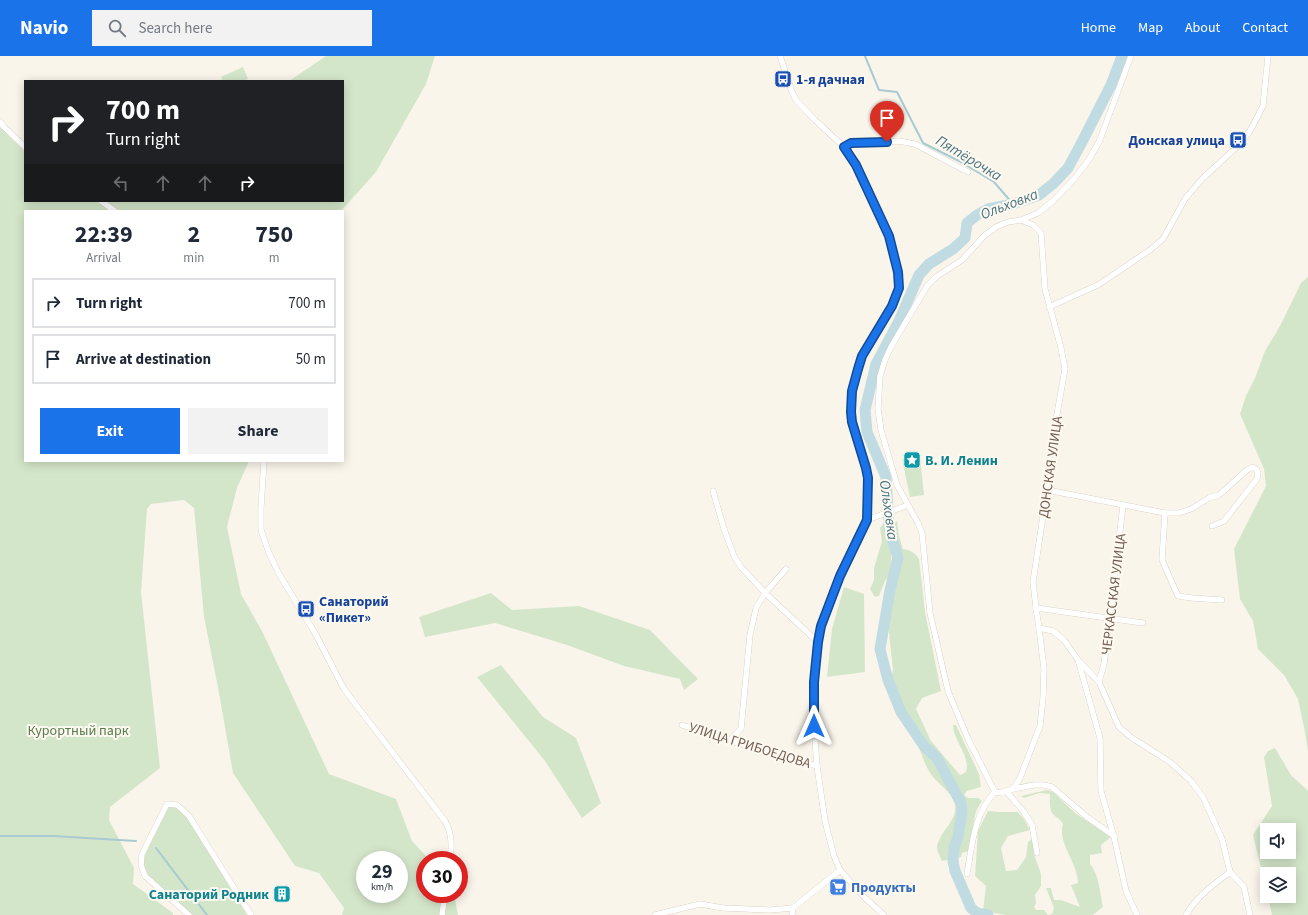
<!DOCTYPE html>
<meta charset="utf-8">
<style>
body{margin:0;font-family:"Source Sans 3",sans-serif;background:#f2f2f3;color:#1f2937;height:100vh;display:flex;flex-direction:column;font-size:15px;white-space:nowrap}
*{box-sizing:border-box;margin:0}
p{font-size:13px;color:#747a83}
.icon{flex:none;width:22px;height:22px;fill:none;stroke:currentColor;stroke-width:2;stroke-linecap:round;stroke-linejoin:round}
.map{position:relative;flex:1;overflow:hidden}
.sheet{position:absolute;left:24px;top:154px;width:320px;height:252px;display:flex;flex-direction:column;background:#fff;border-radius:0px;box-shadow:0 2px 10px #0003}
.sheet>*{flex:none}
.banner{position:absolute;left:24px;top:24px;width:320px;height:122px;border-radius:0px;box-shadow:0 2px 10px #0003;background:#202124;color:#fff;overflow:hidden}
.fabs{position:absolute;left:1260px;top:767px;display:grid;gap:8px}
.fabs a{display:grid;place-items:center;width:36px;height:36px;border-radius:0px;background:#fff;box-shadow:0 2px 10px #0003;font-size:20px}
.speed{position:absolute;left:356px;top:795px;display:flex;gap:8px;font-size:20px;font-weight:700;text-align:center}
.speed>*{display:grid;place-content:center;width:52px;height:52px;border-radius:50%;background:#fff;box-shadow:0 2px 10px #0003;line-height:1}
.speed small{font-size:10px;font-weight:400}
.speed .limit{border:6px solid #d22;background:#fff;color:#111}
.pin{position:absolute;display:grid;place-items:center;width:34px;height:34px;color:#fff;margin:-41px -17px;border-radius:50% 50% 50% 0;rotate:-45deg;box-shadow:0 0 4px #0007}
.pin .icon{rotate:45deg}
.me{position:absolute;width:44px;margin:-22px;rotate:0deg;stroke-linejoin:round;filter:drop-shadow(0 0 3px #0008)}
.turn{display:flex;align-items:center;gap:14px;height:84px;padding:0 16px;font-size:18px}
.turn .icon{width:52px;height:52px;stroke-width:2.5}
.turn b{display:block;font-size:28px;line-height:34px}
.lanes{display:flex;align-items:center;height:38px;padding:0 16px;background:#0003;justify-content:center;gap:20px;direction:ltr}
.lanes .off{opacity:.35}
.eta{display:flex;justify-content:space-evenly;align-items:center;height:68px;text-align:center}
.eta b{font-size:24px;font-weight:700;line-height:28px}
.button{display:flex;gap:8px;margin-top:auto;padding:8px 16px}
.button a{flex:1;height:46px;border-radius:0px;background:#1a73e8;color:#fff;font-size:16px;font-weight:700;line-height:46px;text-align:center}
.button a+a{background:#f2f2f3;color:#1f2937}
ul{padding:0;list-style:none}
li{display:flex;align-items:center;gap:12px;height:50px;margin:0 8px 6px;padding:0 8px;border:2px solid #e0e1e3;border-radius:0px}
li div{flex:1}
li b{display:block;font-size:15px}
li em{font-style:normal}
header{display:flex;align-items:center;gap:24px;box-sizing:border-box;height:56px;padding:0 20px;background:#1a73e8;color:#fff}
header strong{font-size:19px}
nav{display:flex;gap:22px;margin-inline-start:auto;font-size:14px}
.search{width:280px;height:36px;background:#f2f2f3;display:flex;align-items:center;gap:10px;box-sizing:border-box;padding:0 14px;border-radius:0px;color:#747a83;font-size:15px}
.map>svg:first-child{display:block}
.green{fill:#d4e6ca;fill-rule:evenodd}
.lines{fill:none;stroke-linecap:round;stroke-linejoin:round}
.stream{stroke:#a9cad2;stroke-width:2}
.river{stroke:#c1dbe2;stroke-width:11}
.street-casing{stroke:#cbbeb2;stroke-width:6}
.street{stroke:#fff;stroke-width:5.5}
.route-casing{stroke:#114b97;stroke-width:10}
.route{stroke:#1a73e8;stroke-width:7}
.labels{text-anchor:middle;stroke-width:4;stroke-linejoin:round;paint-order:stroke}
.transit-label{font-size:14px;font-weight:bold;fill:#164399;stroke:#fdf9f1;text-anchor:start}
.culture-label{font-size:14px;font-weight:bold;fill:#0d838f;stroke:#fdf9f1;text-anchor:start}
.street-label{font-size:14px;fill:#725e51;stroke:#fdf9f1}
.park-label{font-size:14px;fill:#587b4d;stroke:#fdf9f1}
.shop-label{font-size:14px;font-weight:bold;fill:#366cbe;stroke:#fdf9f1;text-anchor:start}
.water-label{font-size:15px;font-style:italic;fill:#4d7682;stroke:#fdf9f1}
</style>
<header>
<strong>Navio</strong>
<div class="search"><svg class="icon" aria-label="search" viewBox="0 0 24 24"><circle cx="10" cy="10" r="6"/><path d="M15 15l6 6"/></svg>Search here</div>
<nav><a>Home</a><a>Map</a><a>About</a><a>Contact</a></nav>
</header>
<div class="map">
<svg width="1308" height="859" viewBox="0 0 1308 859">
<rect width="100%" height="100%" fill="#faf5eb"/>
<!-- green -->
<g class="green">
<path d="M326 0H435L426 28 376 116 341 155H25V405H249L237 432 227 471 241 538 263 577 329 718 396 743 412 785 430 804H425V838H454L458 859H342L344 852 319 817 295 810 233 717 219 637 204 561 194 452 184 444 151 448 147 453 141 536 160 712 110 751 109 764 134 812 133 828 173 857V859H0V71L25 96V145H94L96 146 97 145H343V25H289ZM365 804H399V838H365Z"/>
<path d="M243 11 248 23 243 25H223L221 21Z"/>
<path d="M1308 221V696L1305 676 1298 643 1284 619 1258 593 1253 565 1240 543 1234 493 1266 430 1264 413 1240 358 1246 340 1255 322 1265 295 1280 270 1301 227Z"/>
<path d="M920 401 924 439 910 441 902 403Z"/>
<path d="M897 465 899 480 903 493C911 494 915 497 919 503L925 556 941 635 922 642 916 653 931 685 960 719 966 716C971 700 953 685 953 669H956L979 718 981 731 967 735 964 739 968 742H978L982 745 976 755 968 795 962 797 961 801 942 805C940 801 937 795 937 791 939 776 958 764 955 749 952 735 938 729 931 718 923 707 921 693 914 681L916 672 903 654 891 622 893 614 888 568 901 506 891 466Z"/>
<path d="M883 468C890 479 894 504 890 517 889 520 887 522 885 525 883 530 881 535 879 540L875 541 870 533 874 524V512L882 485 880 472Z"/>
<path d="M844 531 864 538 865 616 827 621 832 573Z"/>
<path d="M491 537 512 554 579 550 650 574 698 623 684 634 680 623 624 610 567 589 495 567 425 581 419 561Z"/>
<path d="M501 609 543 661 576 682 601 747 582 762 545 705 477 621Z"/>
<path d="M1275 692 1291 719 1308 735V859H1272L1268 840H1289V818H1267V836L1253 779 1272 750 1264 701 1268 695ZM1267 774H1289V796H1267Z"/>
<path d="M1047 734 1053 736 1075 757 1111 781 1101 789 1102 797 1090 799V808C1099 818 1100 837 1103 851L1093 859H1006L983 855 986 830 975 820 978 775 988 755 999 756H1018L1024 763 1030 774 1008 780 1001 792 1006 815 1017 814 1026 801 1028 786 1032 783 1035 801 1041 818V830L1035 839 1036 847 1034 851 1036 854H1044L1048 859 1052 858 1054 852 1046 832H1051L1054 844H1061L1080 851 1071 829 1078 827C1078 806 1057 787 1063 768 1059 761 1057 763 1053 758 1049 754 1050 744 1050 738L1039 737 1024 742 1021 740Z"/>
<path d="M168 750 175 751 187 761 247 859H192C181 850 145 822 143 809 142 796 162 763 168 750Z"/>
</g>
<g class="lines">
<!-- stream -->
<g class="stream">
<path d="M865 0 879 34 897 36 923 87 959 105 994 126 1013 148"/>
<path d="M0 780H53L136 785"/>
<path d="M156 792 207 859"/>
</g>
<!-- river -->
<path class="river" d="M988 859 977 857 971 852 955 815 953 805 954 792 958 781 962 756 961 747 937 702 924 690 901 656 888 624 880 593 890 534 898 502 889 472 886 421 867 376 865 354 876 308 899 265 919 219 929 208 953 193 965 182 967 167 977 159 988 153 1013 148 1039 139 1054 127 1068 112 1082 86 1111 29 1122 0"/>
<defs>
<g id="street">
<path d="M780 0 792 36 796 44 815 64 844 91 856 109 889 180 898 216 899 232 896 240 887 259 862 300 858 313 852 335V366L866 412 867 422V464L840 520 821 570 818 586 815 626V683L817 710 825 765 834 800 840 814 864 841 884 859"/>
<path d="M0 66 4 71 25 91"/>
<path d="M844 91 851 87 899 85 915 88 968 116"/>
<path d="M101 145 115 155"/>
<path d="M1021 164 1038 157 1054 144 1074 123 1088 105 1099 86 1131 0"/>
<path d="M1049 251 1098 229 1150 194 1163 183 1185 143 1202 123 1240 88 1250 75 1263 50 1268 0"/>
<path d="M264 405 261 451V474L269 497 279 518 315 577 344 633 445 765C452 778 452 790 450 804"/>
<path d="M1047 434 1165 457H1179L1191 453 1209 442 1219 439 1247 414 1253 411 1257 414 1258 418 1257 423 1224 465 1212 470"/>
<path d="M713 435 724 473 734 500 741 511 765 537 818 586"/>
<path d="M1165 457 1162 504 1178 540 1192 542 1222 544"/>
<path d="M867 464 908 449"/>
<path d="M1036 552 1143 567"/>
<path d="M1079 605 1099 626 1119 671 1132 682 1170 706 1191 725 1203 741 1222 783 1230 816 1244 831 1250 859"/>
<path d="M1099 626 1104 608 1110 562 1123 449"/>
<path d="M682 669 711 679 817 710"/>
<path d="M730 684 741 673 750 579 756 552 765 537 786 513"/>
<path d="M1013 733 1020 722 1040 670 1043 642 1044 613 1039 572"/>
<path d="M1006 735 1024 756 1032 769 1037 797"/>
<path d="M995 736 968 683 948 635 930 557 922 477 918 467 897 429 881 374 878 353 880 320 885 304 891 291 927 230 936 221 962 204 984 180 996 171 1008 166 1021 164 1033 169 1041 177 1045 233 1061 292 1065 313 1049 403 1047 434 1033 526 1036 552 1039 572 1053 575 1064 584 1078 604 1100 682 1101 735 1114 781 1126 835 1137 859"/>
<path d="M967 818C972 790 974 757 995 736L1000 737 1013 733 1034 729H1044L1052 731 1087 761 1114 780"/>
<path d="M189 859 145 820 141 809 142 798 167 748 177 749 189 760 251 859"/>
<path d="M442 859 445 838"/>
<path d="M655 859 700 848 723 852 770 854 793 852"/>
<path d="M792 859 793 852 840 814"/>
<path d="M1186 859C1197 840 1213 829 1230 816"/>
</g>
</defs>
<!-- street casing -->
<use href="#street" class="street-casing"/>
<!-- street -->
<use href="#street" class="street"/>
</g>
<g class="lines">
<defs>
<path id="route" d="M814 670V626L818 586 821 570 840 520 867 464 868 422 866 412 852 366 851 356 852 335 858 313 862 300 892 250 899 232 898 216 889 180 856 109 844 91 851 87 887 86"/>
</defs>
<!-- route casing -->
<use href="#route" class="route-casing"/>
<!-- route -->
<use href="#route" class="route"/>
</g>
<!-- icons -->
<defs>
<symbol id="bus-square" viewBox="-11 -11 22 22"><rect x="-9" y="-9" width="18" height="18" rx="4" fill="#1a4fb4" stroke="#fdf9f1"/><path d="M-5-6H5V4H4V6H2V4H-2V6H-4V4H-5ZM-3.5-4V0h7V-4ZM-3.5 1.2v1.5H-2V1.2ZM2 1.2v1.5H3.5V1.2Z" fill="#fff"/></symbol>
<symbol id="sight-square" viewBox="-11 -11 22 22"><rect x="-9" y="-9" width="18" height="18" rx="4" fill="#0f9aa8" stroke="#fdf9f1"/><path d="M0-6L1.8-2.2L6-1.7L2.9 1.2L3.7 5.4L0 3.3L-3.7 5.4L-2.9 1.2L-6-1.7L-1.8-2.2Z" fill="#fff"/></symbol>
<symbol id="supermarket-square" viewBox="-11 -11 22 22"><rect x="-9" y="-9" width="18" height="18" rx="4" fill="#3f7fe0" stroke="#fdf9f1"/><path d="M-6-5.5h2.5l.6 2H6L4.5 2H-2.5L-4.4-4H-6ZM-1.5 3.2a1.3 1.3 0 1 0 .1 0ZM3 3.2a1.3 1.3 0 1 0 .1 0Z" fill="#fff"/></symbol>
<symbol id="building-square" viewBox="-11 -11 22 22"><rect x="-9" y="-9" width="18" height="18" rx="4" fill="#0f9aa8" stroke="#fdf9f1"/><path d="M-4-6H4V6H1V3H-1V6H-4ZM-2.5-4.3h1.7v1.8h-1.7ZM.8-4.3h1.7v1.8H.8ZM-2.5-1h1.7V.8h-1.7ZM.8-1h1.7V.8H.8Z" fill="#fff"/></symbol>
</defs>
<g fill-rule="evenodd">
<use href="#bus-square" x="773" y="13" width="20" height="20"/>
<use href="#bus-square" x="1228" y="74" width="20" height="20"/>
<use href="#sight-square" x="902" y="394" width="20" height="20"/>
<use href="#bus-square" x="296" y="543" width="20" height="20"/>
<use href="#supermarket-square" x="828" y="821" width="20" height="20"/>
<use href="#building-square" x="272" y="828" width="20" height="20"/>
</g>
<g class="labels">
<!-- transit labels -->
<g class="transit-label">
<text x="796" y="28">1-я дачная</text>
<text x="1225" y="89" text-anchor="end">Донская улица</text>
<text x="319" y="550">Санаторий<tspan x="319" dy="16">«Пикет»</tspan></text>
</g>
<!-- culture labels -->
<g class="culture-label">
<text x="925" y="409">В. И. Ленин</text>
<text x="269" y="843" text-anchor="end">Санаторий Родник</text>
</g>
<!-- street labels -->
<g class="street-label">
<text transform="translate(1050 411) rotate(-82)" y="5">ДОНСКАЯ УЛИЦА</text>
<text transform="translate(1113 538) rotate(-83)" y="5">ЧЕРКАССКАЯ УЛИЦА</text>
<text transform="translate(750 689) rotate(17)" y="5">УЛИЦА ГРИБОЕДОВА</text>
</g>
<!-- park labels -->
<g class="park-label">
<text x="78" y="679">Курортный парк</text>
</g>
<!-- shop labels -->
<g class="shop-label">
<text x="851" y="836">Продукты</text>
</g>
<!-- water labels -->
<g class="water-label">
<text transform="translate(969 102) rotate(31)" y="5">Пятёрочка</text>
<text transform="translate(1009 148) rotate(-21)" y="5">Ольховка</text>
<text transform="translate(889 454) rotate(82)" y="5">Ольховка</text>
</g>
</g>
</svg>
<div class="fabs">
<a><svg class="icon" aria-label="sound" viewBox="0 0 24 24"><path d="M4 9h4l5-4v14l-5-4H4zM17 9q2 3 0 6"/></svg></a>
<a><svg class="icon" aria-label="layers" viewBox="0 0 24 24"><path d="M12 4l9 5-9 5-9-5zM3 14l9 5 9-5"/></svg></a>
</div>
<div class="speed"><div>29<small>km/h</small></div><div class="limit">30</div></div>
<div class="pin" style="left:887px;top:86px;background:#d93025"><svg class="icon" aria-label="arrive" viewBox="0 0 24 24"><path d="M6 21V4h12l-3 4 3 4H6"/></svg></div>
<svg class="me" style="left:814px;top:670px" viewBox="-20 -20 40 40"><path d="M0-17L14 15 0 8-14 15z" fill="#1a73e8" stroke="#fff" stroke-width="4"/></svg>
<div class="banner">
<div class="turn"><svg class="icon" aria-label="right" viewBox="0 0 24 24"><path d="M7 20v-9h11M14 6l5 5-5 5"/></svg><div><b>700 m</b>Turn right</div></div>
<div class="lanes"><svg class="icon off" aria-label="left" viewBox="0 0 24 24"><path d="M17 20v-9H6M10 6l-5 5 5 5"/></svg><svg class="icon off" aria-label="ahead" viewBox="0 0 24 24"><path d="M12 20V5M6 11l6-6 6 6"/></svg><svg class="icon off" aria-label="ahead" viewBox="0 0 24 24"><path d="M12 20V5M6 11l6-6 6 6"/></svg><svg class="icon" aria-label="right" viewBox="0 0 24 24"><path d="M7 20v-9h11M14 6l5 5-5 5"/></svg></div>
</div>
<section class="sheet">
<div class="eta">
<div><b>22:39</b><p>Arrival</p></div>
<div><b>2</b><p>min</p></div>
<div><b>750</b><p>m</p></div>
</div>
<ul>
<li><svg class="icon" aria-label="right" viewBox="0 0 24 24"><path d="M7 20v-9h11M14 6l5 5-5 5"/></svg><div><b>Turn right</b></div><em>700 m</em></li>
<li><svg class="icon" aria-label="arrive" viewBox="0 0 24 24"><path d="M6 21V4h12l-3 4 3 4H6"/></svg><div><b>Arrive at destination</b></div><em>50 m</em></li>
</ul>
<div class="button"><a>Exit</a><a>Share</a></div>
</section>
</div>
